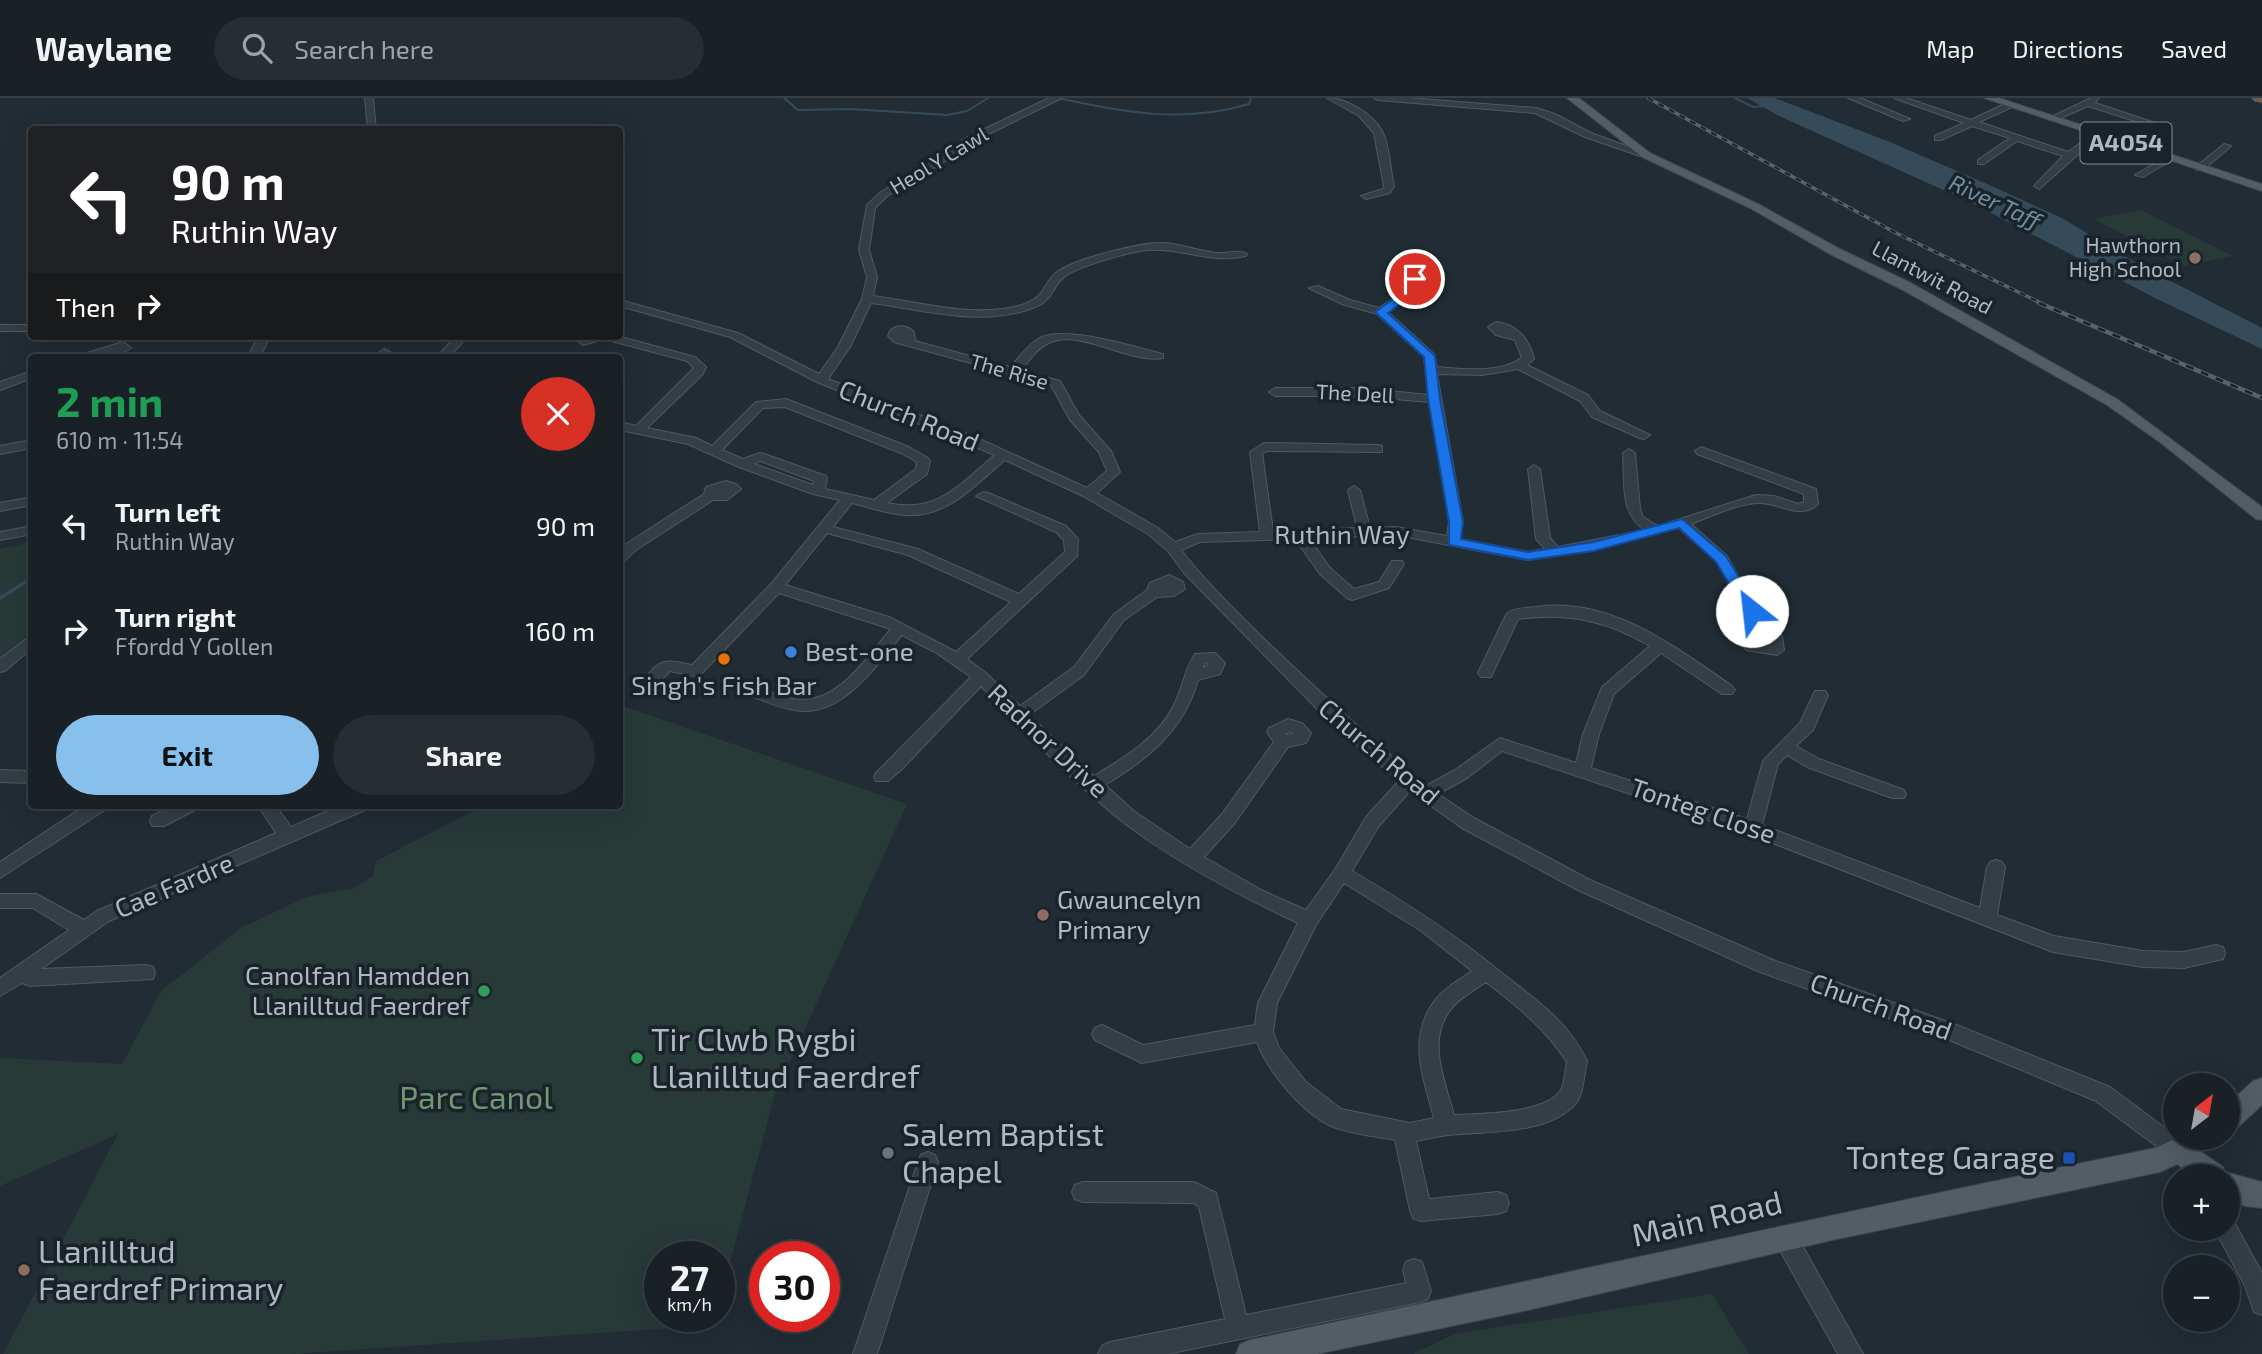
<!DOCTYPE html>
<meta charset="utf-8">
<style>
body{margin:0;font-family:"Exo 2",sans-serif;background:#262e33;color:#f1f3f6;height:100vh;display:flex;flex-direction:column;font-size:26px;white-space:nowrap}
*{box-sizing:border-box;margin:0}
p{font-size:23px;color:#9fa3a7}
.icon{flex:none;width:38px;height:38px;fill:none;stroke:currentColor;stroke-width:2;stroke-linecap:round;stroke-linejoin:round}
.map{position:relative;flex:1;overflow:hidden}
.sheet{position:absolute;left:28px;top:256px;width:595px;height:455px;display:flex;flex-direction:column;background:#192127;border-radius:7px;box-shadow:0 7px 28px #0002,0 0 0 2px #373e44}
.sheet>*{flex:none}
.guide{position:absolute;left:28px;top:28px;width:595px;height:214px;border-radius:7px;box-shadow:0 7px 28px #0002,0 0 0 2px #373e44;background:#202124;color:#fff;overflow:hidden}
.needle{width:46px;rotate:31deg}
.buttons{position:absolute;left:2163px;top:975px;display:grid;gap:14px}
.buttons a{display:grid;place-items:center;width:77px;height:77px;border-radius:50%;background:#192127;box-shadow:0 7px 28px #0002,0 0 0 2px #373e44;font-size:35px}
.speed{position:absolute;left:644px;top:1143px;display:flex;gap:14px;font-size:35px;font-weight:700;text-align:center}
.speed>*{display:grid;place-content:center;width:91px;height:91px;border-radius:50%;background:#192127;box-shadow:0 7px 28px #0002,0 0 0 2px #373e44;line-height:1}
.speed small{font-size:18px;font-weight:400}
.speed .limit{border:10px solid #d22;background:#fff;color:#111}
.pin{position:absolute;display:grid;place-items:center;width:60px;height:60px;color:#fff;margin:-30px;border:4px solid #fff;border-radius:50%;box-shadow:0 2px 7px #0007}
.me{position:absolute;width:77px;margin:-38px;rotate:331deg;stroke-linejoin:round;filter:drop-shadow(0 0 5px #0008)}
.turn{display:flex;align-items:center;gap:24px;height:147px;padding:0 28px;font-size:32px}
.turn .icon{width:91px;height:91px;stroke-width:2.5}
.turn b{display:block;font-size:49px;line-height:60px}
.then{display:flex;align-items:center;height:66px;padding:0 28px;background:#0003;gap:14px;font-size:26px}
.round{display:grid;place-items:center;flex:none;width:74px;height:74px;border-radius:37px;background:#262e33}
.head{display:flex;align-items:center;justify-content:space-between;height:119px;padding:0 28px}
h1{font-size:42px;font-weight:700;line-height:52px;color:#1e9e55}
.primary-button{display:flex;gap:14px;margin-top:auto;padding:14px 28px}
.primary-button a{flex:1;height:80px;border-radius:42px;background:#88c0ed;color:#111;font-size:28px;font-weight:700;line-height:80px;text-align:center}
.primary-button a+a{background:#262e33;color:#f1f3f6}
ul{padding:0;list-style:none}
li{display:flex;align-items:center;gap:21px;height:105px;padding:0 28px}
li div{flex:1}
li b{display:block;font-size:26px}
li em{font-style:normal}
header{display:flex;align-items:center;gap:42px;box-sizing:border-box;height:98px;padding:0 35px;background:#192127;border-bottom:2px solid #373e44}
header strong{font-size:33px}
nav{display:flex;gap:38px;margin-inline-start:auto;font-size:24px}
.search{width:490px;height:63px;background:#262e33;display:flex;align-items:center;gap:18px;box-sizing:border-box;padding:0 24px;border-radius:38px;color:#9fa3a7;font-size:26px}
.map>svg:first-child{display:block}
.green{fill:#273a37}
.water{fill:#364b5a}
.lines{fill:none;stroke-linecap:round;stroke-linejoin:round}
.stream-far1{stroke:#364b5a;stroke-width:2}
.stream{stroke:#364b5a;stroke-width:3.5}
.minor-casing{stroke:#4f5960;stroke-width:2}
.major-casing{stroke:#3e474e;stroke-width:2}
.highway-casing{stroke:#3f494f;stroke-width:1}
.minor{fill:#343e45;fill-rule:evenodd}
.major{fill:#525d65;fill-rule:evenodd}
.highway{fill:#6a5d52;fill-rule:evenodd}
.rail-far1-casing{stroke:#57636c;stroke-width:3.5}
.rail-casing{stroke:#57636c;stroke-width:4.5}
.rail-far1{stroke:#1a2329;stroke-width:2;stroke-dasharray:6;stroke-linecap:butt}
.rail{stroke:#1a2329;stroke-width:2.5;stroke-dasharray:8;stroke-linecap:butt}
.route{fill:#1a73e8;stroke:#114b97;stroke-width:2}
.education-dot{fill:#8d6e63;stroke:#1a2329;stroke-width:2.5}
.shop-dot{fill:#3f7fe0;stroke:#1a2329;stroke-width:2.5}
.food-dot{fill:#e8710a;stroke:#1a2329;stroke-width:2.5}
.leisure-dot{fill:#2e9e5b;stroke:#1a2329;stroke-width:2.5}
.worship-dot{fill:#6b7280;stroke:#1a2329;stroke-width:2.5}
.transit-dot{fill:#1a4fb4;stroke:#1a2329;stroke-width:2.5}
.labels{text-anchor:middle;stroke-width:7;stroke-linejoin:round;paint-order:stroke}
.far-street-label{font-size:21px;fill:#afb9c2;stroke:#1a2329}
.far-poi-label{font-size:21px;fill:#afb9c2;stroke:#1a2329;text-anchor:end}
.far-water-label{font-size:23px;font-style:italic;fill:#718fa3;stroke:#1a2329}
.shield{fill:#1a2329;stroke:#828c94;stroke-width:2}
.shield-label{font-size:24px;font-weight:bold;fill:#afb9c2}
.street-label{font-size:26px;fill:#afb9c2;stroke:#1a2329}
.poi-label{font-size:26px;fill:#afb9c2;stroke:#1a2329;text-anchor:start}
.near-poi-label{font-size:32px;fill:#afb9c2;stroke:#1a2329;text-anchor:start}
.near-park-label{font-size:32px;fill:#709672;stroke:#1a2329}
.near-street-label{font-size:32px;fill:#afb9c2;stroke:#1a2329}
</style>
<header>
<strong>Waylane</strong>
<div class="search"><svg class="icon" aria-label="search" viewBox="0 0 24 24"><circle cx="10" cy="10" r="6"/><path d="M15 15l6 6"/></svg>Search here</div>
<nav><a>Map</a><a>Directions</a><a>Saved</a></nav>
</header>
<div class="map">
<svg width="2262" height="1256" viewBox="0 0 2262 1256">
<rect width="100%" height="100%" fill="#212c34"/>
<!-- green -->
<g class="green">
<path d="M2141 112 2233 158 2184 168 2093 121Z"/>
<path d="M31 444V542L0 569V451Z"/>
<path d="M620 607 907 706 774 999 719 1206V1158H660V1218H716L714 1227 293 1256H3L118 1036 0 1088V960L122 966 161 893 241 830 306 799 354 790 373 778 376 763 485 707H620Z"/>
<path d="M1712 1196 1749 1256H1413L1454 1236Z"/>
</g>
<!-- water -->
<path class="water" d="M1747 0H1775L1890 44 1987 86 2062 120 2136 165 2262 230V251L2157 201 1970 104 1779 18Z"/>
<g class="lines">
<!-- stream-far1 -->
<g class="stream-far1">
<path d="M784 0 798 12 850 11 947 17 967 13 988 0"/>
<path d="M1735 0 1753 9 1762 8"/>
<path d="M1063 1C1126 15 1186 25 1249 6L1251 0"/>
</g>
<!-- stream -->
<path class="stream" d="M0 500 32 480"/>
<defs>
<g id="minor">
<path d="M365 0H373L376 32H368Z"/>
<path d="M1049 0H1062L968 46 944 64 887 98 875 110 869 152 877 179 873 198C920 204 975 221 1022 207 1047 199 1042 186 1056 175 1073 161 1141 144 1164 145 1181 146 1199 153 1216 155 1226 156 1240 151 1247 156L1246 158C1209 167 1176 147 1140 153 1123 156 1076 169 1064 179 1050 190 1055 203 1030 211 980 229 921 211 871 205L850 249 828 281 975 339 1087 390 1107 373 1099 354 1070 322 1051 287 894 244 888 238 890 233C897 226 907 227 914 234L915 243 1010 269C1019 260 1027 248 1038 241 1064 226 1133 249 1163 256V260C1128 266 1081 230 1049 245 1037 250 1029 263 1021 272L1060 283 1079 317 1111 353 1120 374 1097 395 1158 430 1175 444 1198 436 1260 434 1250 354 1264 345 1378 347 1382 348V354L1267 353 1262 355 1273 433 1357 430 1348 392 1354 388 1360 392 1370 430 1396 429 1447 438 1449 424 1429 304 1360 298H1275L1269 294 1275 290H1360L1428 297 1424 259 1377 216 1342 206 1309 190 1318 188 1350 202 1379 210 1412 187 1410 181 1415 178 1420 181 1422 190 1388 214 1434 256 1437 269C1464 271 1498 276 1522 260L1515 242 1496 237 1488 229 1496 224C1517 226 1529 241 1534 261L1527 267 1588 297 1600 313 1650 337 1644 341 1640 340 1592 319 1580 303 1518 271 1482 277 1437 276 1463 424 1460 441 1528 454 1545 451 1536 441 1528 371 1534 367 1540 371 1550 440 1558 449 1645 432C1619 415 1625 384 1623 355L1629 351 1635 355 1640 411 1643 419 1658 428 1756 397 1774 398 1798 406 1804 404V396L1697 356 1695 353 1701 349 1816 391 1818 406C1799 423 1781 405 1760 405 1738 405 1712 418 1691 426L1727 458 1767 530 1782 538 1784 552 1777 557 1746 552 1740 541 1745 532 1753 530 1717 464 1679 430 1594 452 1528 462 1396 437 1309 440 1330 470 1354 491 1379 484 1392 463H1402L1404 466 1389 490 1352 502 1347 500 1320 476 1295 441 1200 444 1181 452C1205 483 1234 511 1262 539 1315 590 1370 640 1426 688L1455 672 1500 640 1576 665 1583 636 1602 589 1650 548C1608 523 1567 514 1518 521L1491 579H1481L1478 575 1506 517C1512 510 1526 510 1536 509 1610 498 1675 549 1732 588L1735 592 1732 596H1722L1661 555 1614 596 1599 636 1591 670 1747 721 1763 663 1800 625 1815 593H1825L1828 597 1813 632 1796 648 1819 661 1904 692 1906 696 1904 700H1892L1807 669 1787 657 1778 666 1762 727 1980 810 1987 769 1990 764 1996 762 2002 764 2005 769 1997 817 2054 838 2143 853 2184 854 2216 847 2223 849 2225 855 2223 861 2184 870 2143 869 2053 854 1747 735 1502 653 1467 680 1438 696 1474 720 1590 782 1773 862 1954 926 2110 989 2185 1045 2188 1052 2185 1059 2178 1062 2171 1059 2096 1003 1942 939 1760 874 1578 792 1462 730 1410 693 1378 729 1352 773C1403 803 1454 835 1498 872 1532 899 1568 922 1587 963 1584 975 1584 995 1576 1005 1549 1037 1486 1033 1448 1037 1438 1038 1427 1041 1416 1043L1429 1101 1498 1094 1506 1097 1509 1105 1506 1113 1498 1116 1421 1123 1413 1120 1410 1112 1395 1042C1375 1038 1350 1036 1331 1028 1302 1014 1268 974 1257 944L1142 965 1095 942 1092 936 1095 930 1102 927 1143 947 1255 927 1258 905 1298 825C1238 797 1177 765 1123 724 1072 684 1026 634 981 588L901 672 888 683H876L874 679 876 675 971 579 935 554 902 537C875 568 842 621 794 612 771 608 749 596 727 589L724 585 727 581 732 580C753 586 772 597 794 601 836 609 867 559 891 531L779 495 700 577 695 578 670 573 657 586H647L644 582C660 559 667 562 692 567L771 486 840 402 813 396 739 369 688 346 620 332V324L636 328 694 270 687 263 604 241 583 247 574 240 617 238 695 259 706 269 702 277 647 330 696 340 712 348 756 304 786 301 909 349 928 360 930 363 927 376 887 405C937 416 959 387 995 357L817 284 730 239 620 208V202L738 235 819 276 838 249 862 201 867 179 859 152 867 107 881 94 938 60 962 42ZM785 309 901 355 917 364 916 371 874 402 825 391 827 381 826 378 764 356 760 355 743 361 722 352 763 310ZM1005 362 1083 398 1148 436 1168 453 1184 475 1328 622 1399 683 1366 719 1336 770 1306 812 1261 792 1204 759 1234 726 1288 649 1306 645 1311 635 1302 625 1288 621 1269 630 1267 634 1274 644 1222 716 1190 751 1135 714 1105 687C1148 661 1184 632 1198 582L1220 576 1225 565 1215 555 1195 556C1184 572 1183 590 1174 607 1159 639 1124 660 1094 678L1029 617 1084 577 1124 522 1157 499 1174 498 1185 491 1183 484 1169 477 1150 485 1147 492 1114 516 1074 569 1020 608 986 575 967 561 1077 458 1078 441 1066 428 988 395 983 394 976 398 1056 434 1064 442 1065 454 1019 496 918 451 833 429 852 405C869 409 887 416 906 417 947 420 976 386 1005 362ZM760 363 814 383 813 387 754 366ZM827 435 908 457 1011 504 956 554 889 519 785 487ZM1759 538 1770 544V547L1756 544 1754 541ZM1207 564 1208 568 1202 570 1205 565ZM1290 633 1294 636 1287 637 1285 636ZM1344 785 1420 832 1472 873C1461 881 1445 889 1437 900 1406 938 1423 978 1434 1020L1410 1025 1341 1011 1306 984 1279 950 1273 934 1277 905 1316 827ZM1486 884C1517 908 1545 930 1567 964 1565 972 1565 985 1561 992 1546 1016 1479 1016 1454 1017 1445 984 1426 941 1451 911 1459 900 1475 892 1486 884Z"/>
<path d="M1327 0C1346 0 1372 15 1382 33 1390 48 1390 72 1394 88L1390 95 1366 101 1361 98 1383 91 1384 88 1374 35 1359 18Z"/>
<path d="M1374 0H1408L1536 10 1555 16 1591 35 1651 57 1643 59 1585 39 1535 15 1378 2Z"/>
<path d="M1848 0H1860L1910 21 1903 23Z"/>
<path d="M1894 0H1906L1971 22 2009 4 2012 5V9L1979 24 2068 54 2086 41 2093 43 2039 91 2034 88 2036 86 2063 58 2017 43 1984 66H1978V62L2010 40 1972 28 1941 42H1935V38L1964 25Z"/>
<path d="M2091 0H2099L2095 5 2167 29 2160 31 2088 8 2054 23 2047 21Z"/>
<path d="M2224 46 2231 48 2203 72H2197V68Z"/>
<path d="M2167 58 2175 60 2143 79 2135 77Z"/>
<rect x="0" y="227" width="32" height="6"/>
<path d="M258 238H270L260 259H248Z"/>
<path d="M456 238 466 240 449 259H437Z"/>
<path d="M123 244 131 250 115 259H74Z"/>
<path d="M384 251 390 254 385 259H373Z"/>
<path d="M32 273V280L0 292V284Z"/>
<path d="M32 342V350L0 356V348Z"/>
<path d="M726 383 736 386 741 391 727 402H713L636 452 625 462 620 463V452L626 446 704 396 706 389Z"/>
<path d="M32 399V407L0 413V405Z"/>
<path d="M32 428V436L0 442V434Z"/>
<path d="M32 537V550L5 573 0 574V561Z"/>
<path d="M0 672 32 673V685L0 684Z"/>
<path d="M86 707H107L105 712 0 780V764Z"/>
<path d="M174 707H197L195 712 164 728H152L150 723 152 718Z"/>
<path d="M258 707H275L291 729 342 707H367L365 712 109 823 41 871 146 867 153 869 155 875 153 881 30 888 22 885 0 898V880L69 832 33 810H0V796H36L84 822 97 813 276 735Z"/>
<path d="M928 1054 935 1057 938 1064 877 1256H853L918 1064 921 1057Z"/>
<path d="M1083 1084H1194L1216 1095 1246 1217 1406 1185 1403 1172 1406 1164 1414 1161 1422 1164 1431 1193 1428 1201 1420 1204 1167 1256H1098L1102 1248 1110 1244 1225 1221 1199 1109 1193 1105 1083 1104 1075 1101 1072 1094 1075 1087Z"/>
<path d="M2228 1120 2233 1122 2262 1175V1217L2254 1214 2245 1188 2214 1130H2228Z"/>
<path d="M1785 1128 1793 1131 1863 1256H1838L1777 1147 1774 1139 1777 1131Z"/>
</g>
<g id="major">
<path d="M1567 0H1579L1650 55 1758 106 1838 150 1911 185 2117 301 2262 409V422L2256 421 2161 345 2107 307 1901 191 1830 156 1750 110 1642 59Z"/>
<path d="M1984 0H1999L2262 86V93Z"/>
<path d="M2262 980V1007L2237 1030 2228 1034V1006L2253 983Z"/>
<path d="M2176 1040H2211L2208 1049 2200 1053 2223 1069 2225 1074 2262 1084V1110L2245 1108 2228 1100V1078H2193L2177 1066 2160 1074 1837 1141 1528 1212 1317 1256H1236L1240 1246 1250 1242C1552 1179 1853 1111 2156 1050Z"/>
</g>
<path id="highway" d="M2252 0H2262V5L2254 3Z"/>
</defs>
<!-- minor casing -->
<use href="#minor" class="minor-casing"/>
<!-- major casing -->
<use href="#major" class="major-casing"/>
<!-- highway casing -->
<use href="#highway" class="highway-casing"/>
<!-- minor -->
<use href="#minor" class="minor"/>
<!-- major -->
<use href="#major" class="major"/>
<!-- highway -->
<use href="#highway" class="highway"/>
<defs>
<path id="rail-far1" d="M1648 0 1896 135 2043 206"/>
<path id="rail" d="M2039 205 2262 300"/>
</defs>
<!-- rail-far1 casing -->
<use href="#rail-far1" class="rail-far1-casing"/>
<!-- rail casing -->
<use href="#rail" class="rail-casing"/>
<!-- rail-far1 -->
<use href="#rail-far1" class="rail-far1"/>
<!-- rail -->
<use href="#rail" class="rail"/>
</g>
<!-- route -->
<path class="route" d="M1415 177 1420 181 1421 190 1388 215 1435 258 1440 301 1463 424 1461 441 1528 454 1594 444 1682 421 1726 458 1760 513 1757 516H1747L1716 464 1679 430 1594 453 1528 462 1449 447V424L1428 301 1424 259 1375 214 1412 187 1410 181Z"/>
<!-- markers -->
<g class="education-dot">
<circle cx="2195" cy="160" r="7"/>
<circle cx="1043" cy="817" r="7"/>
<circle cx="24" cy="1172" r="7"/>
</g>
<circle class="shop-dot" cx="791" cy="554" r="7"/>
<circle class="food-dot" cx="724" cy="561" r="7"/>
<g class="leisure-dot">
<circle cx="484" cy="893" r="7"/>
<circle cx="637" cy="960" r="7"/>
</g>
<circle class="worship-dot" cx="888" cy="1055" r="7"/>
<rect class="transit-dot" x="2062" y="1053" width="14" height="14" rx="3.5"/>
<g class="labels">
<!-- far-street labels -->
<g class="far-street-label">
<text transform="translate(939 63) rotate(-31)" y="7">Heol Y Cawl</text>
<text transform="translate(1932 180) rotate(28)" y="7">Llantwit Road</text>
<text transform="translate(1009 274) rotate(16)" y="7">The Rise</text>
<text transform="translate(1355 296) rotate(3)" y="7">The Dell</text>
</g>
<!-- far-poi labels -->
<g class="far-poi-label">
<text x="2181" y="155">Hawthorn<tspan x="2181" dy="24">High School</tspan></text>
</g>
<!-- far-water labels -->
<g class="far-water-label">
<text transform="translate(1995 104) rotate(25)" y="8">River Taff</text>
</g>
<!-- shield labels -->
<rect class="shield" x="2080.5" y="24.5" width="91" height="41" rx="5"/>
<g class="shield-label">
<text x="2126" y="53">A4054</text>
</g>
<!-- street labels -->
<g class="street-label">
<text transform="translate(909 318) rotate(22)" y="9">Church Road</text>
<text x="1342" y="446">Ruthin Way</text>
<text transform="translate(1048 643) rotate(43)" y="9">Radnor Drive</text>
<text transform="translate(1379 654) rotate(40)" y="9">Church Road</text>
<text transform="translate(1703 713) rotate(19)" y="9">Tonteg Close</text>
<text transform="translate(174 788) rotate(-23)" y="9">Cae Fardre</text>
<text transform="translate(1881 909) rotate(20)" y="9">Church Road</text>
</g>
<!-- poi labels -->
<g class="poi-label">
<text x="805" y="563">Best-one</text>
<text x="724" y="597" text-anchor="middle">Singh's Fish Bar</text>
<text x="1057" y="811">Gwauncelyn<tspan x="1057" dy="30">Primary</tspan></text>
<text x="470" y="887" text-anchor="end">Canolfan Hamdden<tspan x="470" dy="30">Llanilltud Faerdref</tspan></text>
</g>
<!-- near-poi labels -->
<g class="near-poi-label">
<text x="651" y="953">Tir Clwb Rygbi<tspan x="651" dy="37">Llanilltud Faerdref</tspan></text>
<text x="902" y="1048">Salem Baptist<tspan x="902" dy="37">Chapel</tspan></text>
<text x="2055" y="1071" text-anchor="end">Tonteg Garage</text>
<text x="38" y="1165">Llanilltud<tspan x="38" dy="37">Faerdref Primary</tspan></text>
</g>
<!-- near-park labels -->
<g class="near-park-label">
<text x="476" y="1011">Parc Canol</text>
</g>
<!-- near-street labels -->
<g class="near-street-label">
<text transform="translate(1707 1121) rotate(-13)" y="11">Main Road</text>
</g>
</g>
</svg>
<div class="buttons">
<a><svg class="needle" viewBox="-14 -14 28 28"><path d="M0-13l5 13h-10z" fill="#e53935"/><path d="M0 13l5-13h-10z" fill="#9fa3a7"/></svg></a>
<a>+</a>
<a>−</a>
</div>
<div class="speed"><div>27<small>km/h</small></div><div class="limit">30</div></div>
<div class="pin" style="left:1415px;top:181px;background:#d93025"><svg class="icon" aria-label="arrive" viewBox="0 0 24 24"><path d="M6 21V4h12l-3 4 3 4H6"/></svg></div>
<svg class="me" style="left:1752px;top:513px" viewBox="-20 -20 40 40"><circle r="19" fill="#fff"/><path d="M0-13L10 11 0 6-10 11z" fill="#1a73e8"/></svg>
<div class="guide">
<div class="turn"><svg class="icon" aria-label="left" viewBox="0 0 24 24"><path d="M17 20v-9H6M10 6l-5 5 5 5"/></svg><div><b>90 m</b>Ruthin Way</div></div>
<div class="then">Then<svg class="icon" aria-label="right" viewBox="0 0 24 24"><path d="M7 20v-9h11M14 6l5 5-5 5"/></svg></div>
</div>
<section class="sheet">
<div class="head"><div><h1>2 min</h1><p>610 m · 11:54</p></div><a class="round" style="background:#d93025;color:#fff"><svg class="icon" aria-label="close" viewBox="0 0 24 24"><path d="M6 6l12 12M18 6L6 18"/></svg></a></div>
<ul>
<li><svg class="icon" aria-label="left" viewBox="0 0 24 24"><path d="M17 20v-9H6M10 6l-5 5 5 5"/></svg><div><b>Turn left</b><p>Ruthin Way</p></div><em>90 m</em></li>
<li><svg class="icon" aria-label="right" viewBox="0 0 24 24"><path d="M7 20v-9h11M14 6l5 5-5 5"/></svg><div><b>Turn right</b><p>Ffordd Y Gollen</p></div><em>160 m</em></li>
</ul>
<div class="primary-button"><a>Exit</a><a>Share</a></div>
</section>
</div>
